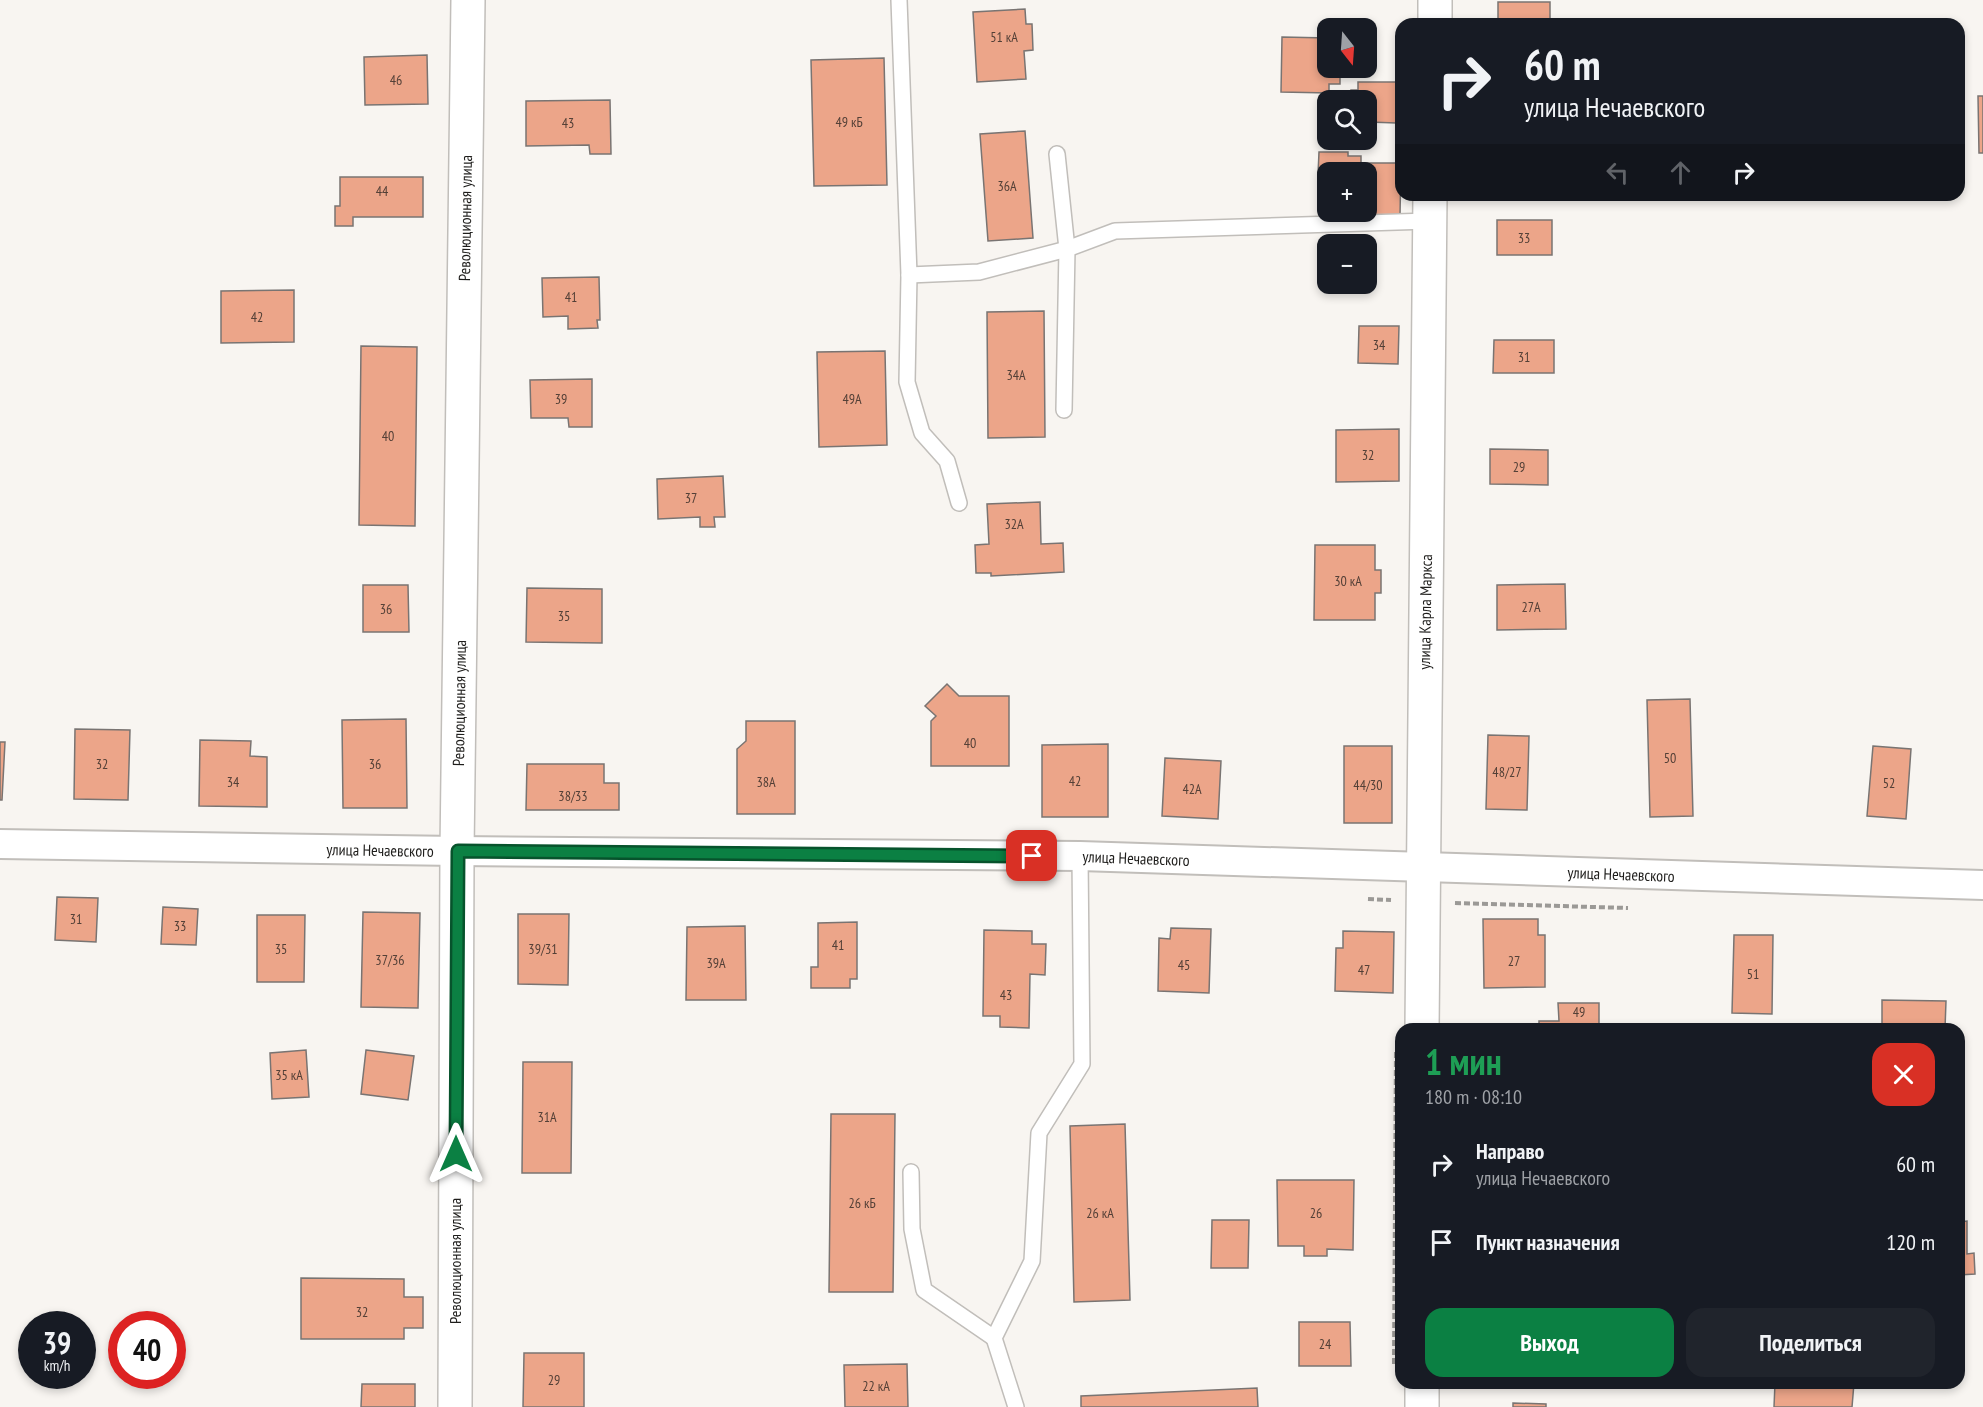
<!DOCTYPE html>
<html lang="ru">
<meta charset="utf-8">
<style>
body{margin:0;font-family:"PT Sans Narrow",sans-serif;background:#20242c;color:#f1f3f6;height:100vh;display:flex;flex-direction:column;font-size:22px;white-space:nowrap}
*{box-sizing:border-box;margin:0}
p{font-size:20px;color:#9ea1a6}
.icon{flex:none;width:33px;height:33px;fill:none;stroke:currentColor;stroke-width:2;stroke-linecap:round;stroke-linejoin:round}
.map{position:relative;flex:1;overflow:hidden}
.sheet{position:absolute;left:1395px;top:1023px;width:570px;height:366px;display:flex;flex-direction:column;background:#171b24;border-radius:18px;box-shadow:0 3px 9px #0003}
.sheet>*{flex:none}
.hud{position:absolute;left:1395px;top:18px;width:570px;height:183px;border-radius:18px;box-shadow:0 3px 9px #0003;background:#171b24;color:#f1f3f6;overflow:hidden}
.needle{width:39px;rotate:163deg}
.tools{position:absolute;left:1317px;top:18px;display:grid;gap:12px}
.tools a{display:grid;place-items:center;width:60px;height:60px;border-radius:12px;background:#171b24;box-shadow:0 3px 9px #0003;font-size:30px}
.speed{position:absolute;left:18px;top:1311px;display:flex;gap:12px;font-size:30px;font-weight:700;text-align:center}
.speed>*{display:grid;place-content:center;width:78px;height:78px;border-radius:50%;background:#171b24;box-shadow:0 3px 9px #0003;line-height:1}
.speed small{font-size:15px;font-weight:400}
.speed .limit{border:9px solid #d22;background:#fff;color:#111}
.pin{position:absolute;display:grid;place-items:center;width:51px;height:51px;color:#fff;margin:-26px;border-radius:12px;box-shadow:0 3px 9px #0006}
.me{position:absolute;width:66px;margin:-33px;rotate:0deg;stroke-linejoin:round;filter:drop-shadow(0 0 4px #0008)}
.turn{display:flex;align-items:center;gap:21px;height:126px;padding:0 30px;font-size:27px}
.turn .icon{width:78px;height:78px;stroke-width:2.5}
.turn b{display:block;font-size:42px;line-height:51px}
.lanes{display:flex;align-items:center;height:57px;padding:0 30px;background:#0003;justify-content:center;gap:30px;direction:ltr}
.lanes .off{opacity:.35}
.round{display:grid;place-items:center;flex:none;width:63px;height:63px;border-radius:18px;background:#20242c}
.headline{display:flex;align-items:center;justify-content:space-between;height:102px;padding:0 30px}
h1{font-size:36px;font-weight:600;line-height:45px;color:#1e9e55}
.action{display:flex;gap:12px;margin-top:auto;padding:12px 30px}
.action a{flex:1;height:69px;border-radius:18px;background:#0b8043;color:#fff;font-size:24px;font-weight:600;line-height:69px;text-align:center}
.action a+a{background:#20242c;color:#f1f3f6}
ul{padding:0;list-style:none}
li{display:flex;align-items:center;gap:18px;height:78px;padding:0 30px}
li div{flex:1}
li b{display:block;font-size:22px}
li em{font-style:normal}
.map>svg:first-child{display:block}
.building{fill:#eca589;stroke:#797472;stroke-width:1.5}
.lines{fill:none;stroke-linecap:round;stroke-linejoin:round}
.service-casing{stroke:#c1beba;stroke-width:18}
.minor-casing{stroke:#c1beba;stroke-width:32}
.tertiary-casing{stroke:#c1beba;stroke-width:36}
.secondary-casing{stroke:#c1beba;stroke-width:36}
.path{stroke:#9b9996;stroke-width:4;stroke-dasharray:6 3;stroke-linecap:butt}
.service{stroke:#fff;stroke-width:15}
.minor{stroke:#fff;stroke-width:28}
.tertiary{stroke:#fff;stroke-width:33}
.secondary{stroke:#fff;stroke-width:33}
.route-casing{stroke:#07532c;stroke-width:15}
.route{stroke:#0b8043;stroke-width:10}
.labels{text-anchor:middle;stroke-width:6;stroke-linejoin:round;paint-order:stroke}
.number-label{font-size:14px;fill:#523f36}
.street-label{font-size:16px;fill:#1e1d1b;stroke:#fff}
</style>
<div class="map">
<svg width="1983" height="1407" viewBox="0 0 1983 1407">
<rect width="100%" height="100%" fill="#f8f5f1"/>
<!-- building -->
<g class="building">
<rect x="1498" y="2" width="52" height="22"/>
<path d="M1025 9 1026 24H1032L1033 50 1024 51 1026 79 977 82 973 12Z"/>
<path d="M1282 37 1328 38V68H1340V84H1329V93L1281 92Z"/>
<path d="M427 55 428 104 365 105 364 57Z"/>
<path d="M884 58 887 185 814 186 811 60Z"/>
<path d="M1358 82H1400V92L1396 91V123L1369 122V107H1366V100H1351V90H1358Z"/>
<path d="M1978 96H1983V153H1979Z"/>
<path d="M610 100 611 154H590L589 145 526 146V101Z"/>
<path d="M1025 131 1033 238 988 241 980 134Z"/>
<path d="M1319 152H1348V156H1361V163H1401L1400 215 1373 220V212H1367L1366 172H1328L1326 204 1327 175 1318 174Z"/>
<path d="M340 177H423V217H353V226H335V206H340Z"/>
<rect x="1497" y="220" width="55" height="35"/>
<path d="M599 277 600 320H597L598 328 568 329V316L543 317 542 278Z"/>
<path d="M294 290V342L221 343V291Z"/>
<path d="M1044 311 1045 437 988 438 987 312Z"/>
<path d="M1359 326H1399L1398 364 1358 363Z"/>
<path d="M1494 340H1554V373H1493Z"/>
<path d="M361 346 417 347 415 526 359 525Z"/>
<path d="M885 351 887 445 819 447 817 352Z"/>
<path d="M592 379V427H569L568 418H531L530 380Z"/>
<path d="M1399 429V481L1336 482V430Z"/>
<path d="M1490 449 1548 450V485L1490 484Z"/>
<path d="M723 476 725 517H714L715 527H700V517L658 519 657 479Z"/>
<path d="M1040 502 1041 544 1063 543 1064 572 991 576V573H976L975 545 989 544 987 504Z"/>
<path d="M1315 545H1375V570H1381V593H1375V620H1314Z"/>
<path d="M1565 584 1566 629 1497 630V585Z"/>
<path d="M363 585H408L409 632H363Z"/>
<path d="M527 588 602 589V643L526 642Z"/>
<path d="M947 684 959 696H1009V766H931V721L936 716 925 706Z"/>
<path d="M1690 699 1693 816 1650 817 1647 700Z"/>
<path d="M406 719 407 808H343L342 720Z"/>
<path d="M746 721H795V814H737V749L746 741Z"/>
<path d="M75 729 130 730 128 800 74 799Z"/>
<path d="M1488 735 1529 736 1527 810 1486 809Z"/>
<path d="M200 740 251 741 250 756 267 757V807L199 806Z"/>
<path d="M0 742H5L2 800H0Z"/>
<path d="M1108 744V817H1042V745Z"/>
<rect x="1344" y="746" width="48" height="77"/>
<path d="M1873 746 1911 749 1906 819 1867 816Z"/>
<path d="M1165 758 1221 761 1218 819 1162 816Z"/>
<path d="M527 764H604V783H619V810H526Z"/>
<path d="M57 897 98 898 96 942 55 940Z"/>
<path d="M163 907 198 909 196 945 161 944Z"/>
<path d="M363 912 420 913 418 1008 361 1007Z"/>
<path d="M518 914H569L568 985 518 984Z"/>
<path d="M257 915H305L304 982H257Z"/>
<path d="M1483 919H1538V935H1545V987L1484 988Z"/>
<path d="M857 922V979H850V988H811V967H818V923Z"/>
<path d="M745 926 746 1000H686L687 927Z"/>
<path d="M1171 928 1211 929 1209 993 1158 991 1159 938 1170 939Z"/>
<path d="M984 930 1032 931V944H1046L1045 975 1030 974 1029 1028 1000 1027V1016H983Z"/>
<path d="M1343 931 1394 932 1393 993 1335 991 1336 948H1343Z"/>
<path d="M1734 935H1773L1772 1014 1732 1013Z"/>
<path d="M1882 1000 1946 1001 1945 1029H1882Z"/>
<path d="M1558 1003H1599V1029H1539V1021H1559Z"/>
<path d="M306 1050 309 1097 272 1099 270 1053Z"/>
<path d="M366 1050 414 1056 408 1100 361 1094Z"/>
<path d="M523 1062H572L571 1173H522Z"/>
<path d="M831 1114H895L893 1292H829Z"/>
<path d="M1125 1124 1130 1300 1074 1302 1070 1126Z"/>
<path d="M1277 1180H1354L1353 1250 1327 1249V1256H1304V1246H1278Z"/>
<path d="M1212 1220H1249L1248 1268H1211Z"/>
<path d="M1967 1221V1254L1974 1253 1975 1274 1959 1275V1222Z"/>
<path d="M301 1278 404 1279V1297H423V1328H404V1339H301Z"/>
<path d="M1299 1322H1350L1351 1366H1299Z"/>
<path d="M524 1353H584V1407H523Z"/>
<path d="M907 1364 908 1407H845L844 1365Z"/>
<path d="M1775 1383H1854L1852 1407H1774Z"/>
<path d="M362 1384H415V1407H361Z"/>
<path d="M1257 1388 1258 1407H1081V1396Z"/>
<path d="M1513 1403 1546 1404V1407H1513Z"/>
</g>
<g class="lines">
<defs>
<g id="service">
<path d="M899 0 909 275 907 382 922 433 947 461 959 503"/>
<path d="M1057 154 1067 249 1064 410"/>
<path d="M909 275 979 272 1067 249 1115 231 1429 221"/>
<path d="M911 1172 912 1229 924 1290 994 1338"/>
<path d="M1016 1407 994 1338 1032 1261 1039 1133 1082 1064 1080 856"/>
</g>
<path id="minor" d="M0 844 457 851 1080 856 1983 885"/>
<path id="tertiary" d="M455 1407 457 851 468 0"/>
<g id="secondary">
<path d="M1435 24V0"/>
<path d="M1422 1029 1430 195"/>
<path d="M1422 1407V1383"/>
</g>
</defs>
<!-- service casing -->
<use href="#service" class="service-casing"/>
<!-- minor casing -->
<use href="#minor" class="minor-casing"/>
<!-- tertiary casing -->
<use href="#tertiary" class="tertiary-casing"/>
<!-- secondary casing -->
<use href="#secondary" class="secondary-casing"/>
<!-- path -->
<g class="path">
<path d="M1368 899 1391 900"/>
<path d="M1455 903 1628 908"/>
<path d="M1394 1364 1396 1051"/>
</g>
<!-- service -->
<use href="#service" class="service"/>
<!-- minor -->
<use href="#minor" class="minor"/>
<!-- tertiary -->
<use href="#tertiary" class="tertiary"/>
<!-- secondary -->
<use href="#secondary" class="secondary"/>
</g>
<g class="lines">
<defs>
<path id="route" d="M456 1154 458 851 1032 856"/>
</defs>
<!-- route casing -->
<use href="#route" class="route-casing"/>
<!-- route -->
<use href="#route" class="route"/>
</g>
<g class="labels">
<!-- number labels -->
<g class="number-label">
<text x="1004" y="42">51 кА</text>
<text x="396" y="85">46</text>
<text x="849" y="127">49 кБ</text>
<text x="568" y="128">43</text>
<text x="1007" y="191">36А</text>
<text x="382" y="196">44</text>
<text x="1524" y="243">33</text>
<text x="571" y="302">41</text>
<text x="257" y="322">42</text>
<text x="1379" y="350">34</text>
<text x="1524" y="362">31</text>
<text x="1016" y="380">34А</text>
<text x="561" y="404">39</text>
<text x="852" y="404">49А</text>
<text x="388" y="441">40</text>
<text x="1368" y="460">32</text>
<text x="1519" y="472">29</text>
<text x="691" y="503">37</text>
<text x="1014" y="529">32А</text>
<text x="1348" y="586">30 кА</text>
<text x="1531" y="612">27А</text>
<text x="386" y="614">36</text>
<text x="564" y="621">35</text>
<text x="970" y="748">40</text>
<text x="1670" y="763">50</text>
<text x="102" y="769">32</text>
<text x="375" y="769">36</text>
<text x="1507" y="777">48/27</text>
<text x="1075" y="786">42</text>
<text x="233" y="787">34</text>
<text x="766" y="787">38А</text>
<text x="1889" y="788">52</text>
<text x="1368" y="790">44/30</text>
<text x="1192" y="794">42А</text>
<text x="573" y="801">38/33</text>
<text x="76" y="924">31</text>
<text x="180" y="931">33</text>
<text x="838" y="950">41</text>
<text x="281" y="954">35</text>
<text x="543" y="954">39/31</text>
<text x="390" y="965">37/36</text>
<text x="1514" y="966">27</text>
<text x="716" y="968">39А</text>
<text x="1184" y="970">45</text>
<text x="1364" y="975">47</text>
<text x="1753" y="979">51</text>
<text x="1006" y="1000">43</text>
<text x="1579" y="1017">49</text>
<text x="289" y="1080">35 кА</text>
<text x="547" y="1122">31А</text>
<text x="862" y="1208">26 кБ</text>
<text x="1100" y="1218">26 кА</text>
<text x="1316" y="1218">26</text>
<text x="362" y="1317">32</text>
<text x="1325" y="1349">24</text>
<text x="554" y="1385">29</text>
<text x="876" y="1391">22 кА</text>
</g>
<!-- street labels -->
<g class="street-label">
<text transform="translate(465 218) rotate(-89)" y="6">Революционная улица</text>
<text transform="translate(1425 612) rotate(-89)" y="6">улица Карла Маркса</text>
<text transform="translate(459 703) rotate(-89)" y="6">Революционная улица</text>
<text transform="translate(380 850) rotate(1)" y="6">улица Нечаевского</text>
<text transform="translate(1136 858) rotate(2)" y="6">улица Нечаевского</text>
<text transform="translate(1621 874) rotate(2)" y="6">улица Нечаевского</text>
<text transform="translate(455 1261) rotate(-90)" y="6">Революционная улица</text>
</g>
</g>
</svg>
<div class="tools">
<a><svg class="needle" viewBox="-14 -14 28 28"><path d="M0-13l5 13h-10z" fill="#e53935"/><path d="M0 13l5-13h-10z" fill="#9ea1a6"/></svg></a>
<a><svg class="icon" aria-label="search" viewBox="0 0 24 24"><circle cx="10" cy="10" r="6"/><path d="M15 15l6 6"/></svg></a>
<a>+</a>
<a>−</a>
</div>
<div class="speed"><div>39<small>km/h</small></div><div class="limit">40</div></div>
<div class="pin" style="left:1032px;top:856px;background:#d93025"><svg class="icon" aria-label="arrive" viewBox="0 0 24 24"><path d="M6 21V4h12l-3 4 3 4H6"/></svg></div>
<svg class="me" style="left:456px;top:1154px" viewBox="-20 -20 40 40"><path d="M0-17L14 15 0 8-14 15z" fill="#0b8043" stroke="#fff" stroke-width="4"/></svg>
<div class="hud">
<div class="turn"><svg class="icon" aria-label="right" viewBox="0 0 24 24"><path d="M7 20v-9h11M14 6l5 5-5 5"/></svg><div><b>60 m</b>улица Нечаевского</div></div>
<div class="lanes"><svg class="icon off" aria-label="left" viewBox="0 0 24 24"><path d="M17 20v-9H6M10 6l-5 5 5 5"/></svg><svg class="icon off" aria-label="ahead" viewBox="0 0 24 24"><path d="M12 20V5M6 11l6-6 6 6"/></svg><svg class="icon" aria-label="right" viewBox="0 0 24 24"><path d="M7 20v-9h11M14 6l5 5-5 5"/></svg></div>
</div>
<section class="sheet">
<div class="headline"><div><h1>1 мин</h1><p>180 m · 08:10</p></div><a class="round" style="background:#d93025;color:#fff"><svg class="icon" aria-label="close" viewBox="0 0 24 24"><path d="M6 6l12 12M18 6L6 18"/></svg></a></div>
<ul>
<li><svg class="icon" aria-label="right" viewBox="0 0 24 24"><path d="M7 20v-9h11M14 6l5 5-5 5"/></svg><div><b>Направо</b><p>улица Нечаевского</p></div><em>60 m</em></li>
<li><svg class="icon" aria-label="arrive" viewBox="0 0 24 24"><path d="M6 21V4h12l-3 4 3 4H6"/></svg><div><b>Пункт назначения</b></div><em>120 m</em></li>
</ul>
<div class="action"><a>Выход</a><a>Поделиться</a></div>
</section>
</div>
